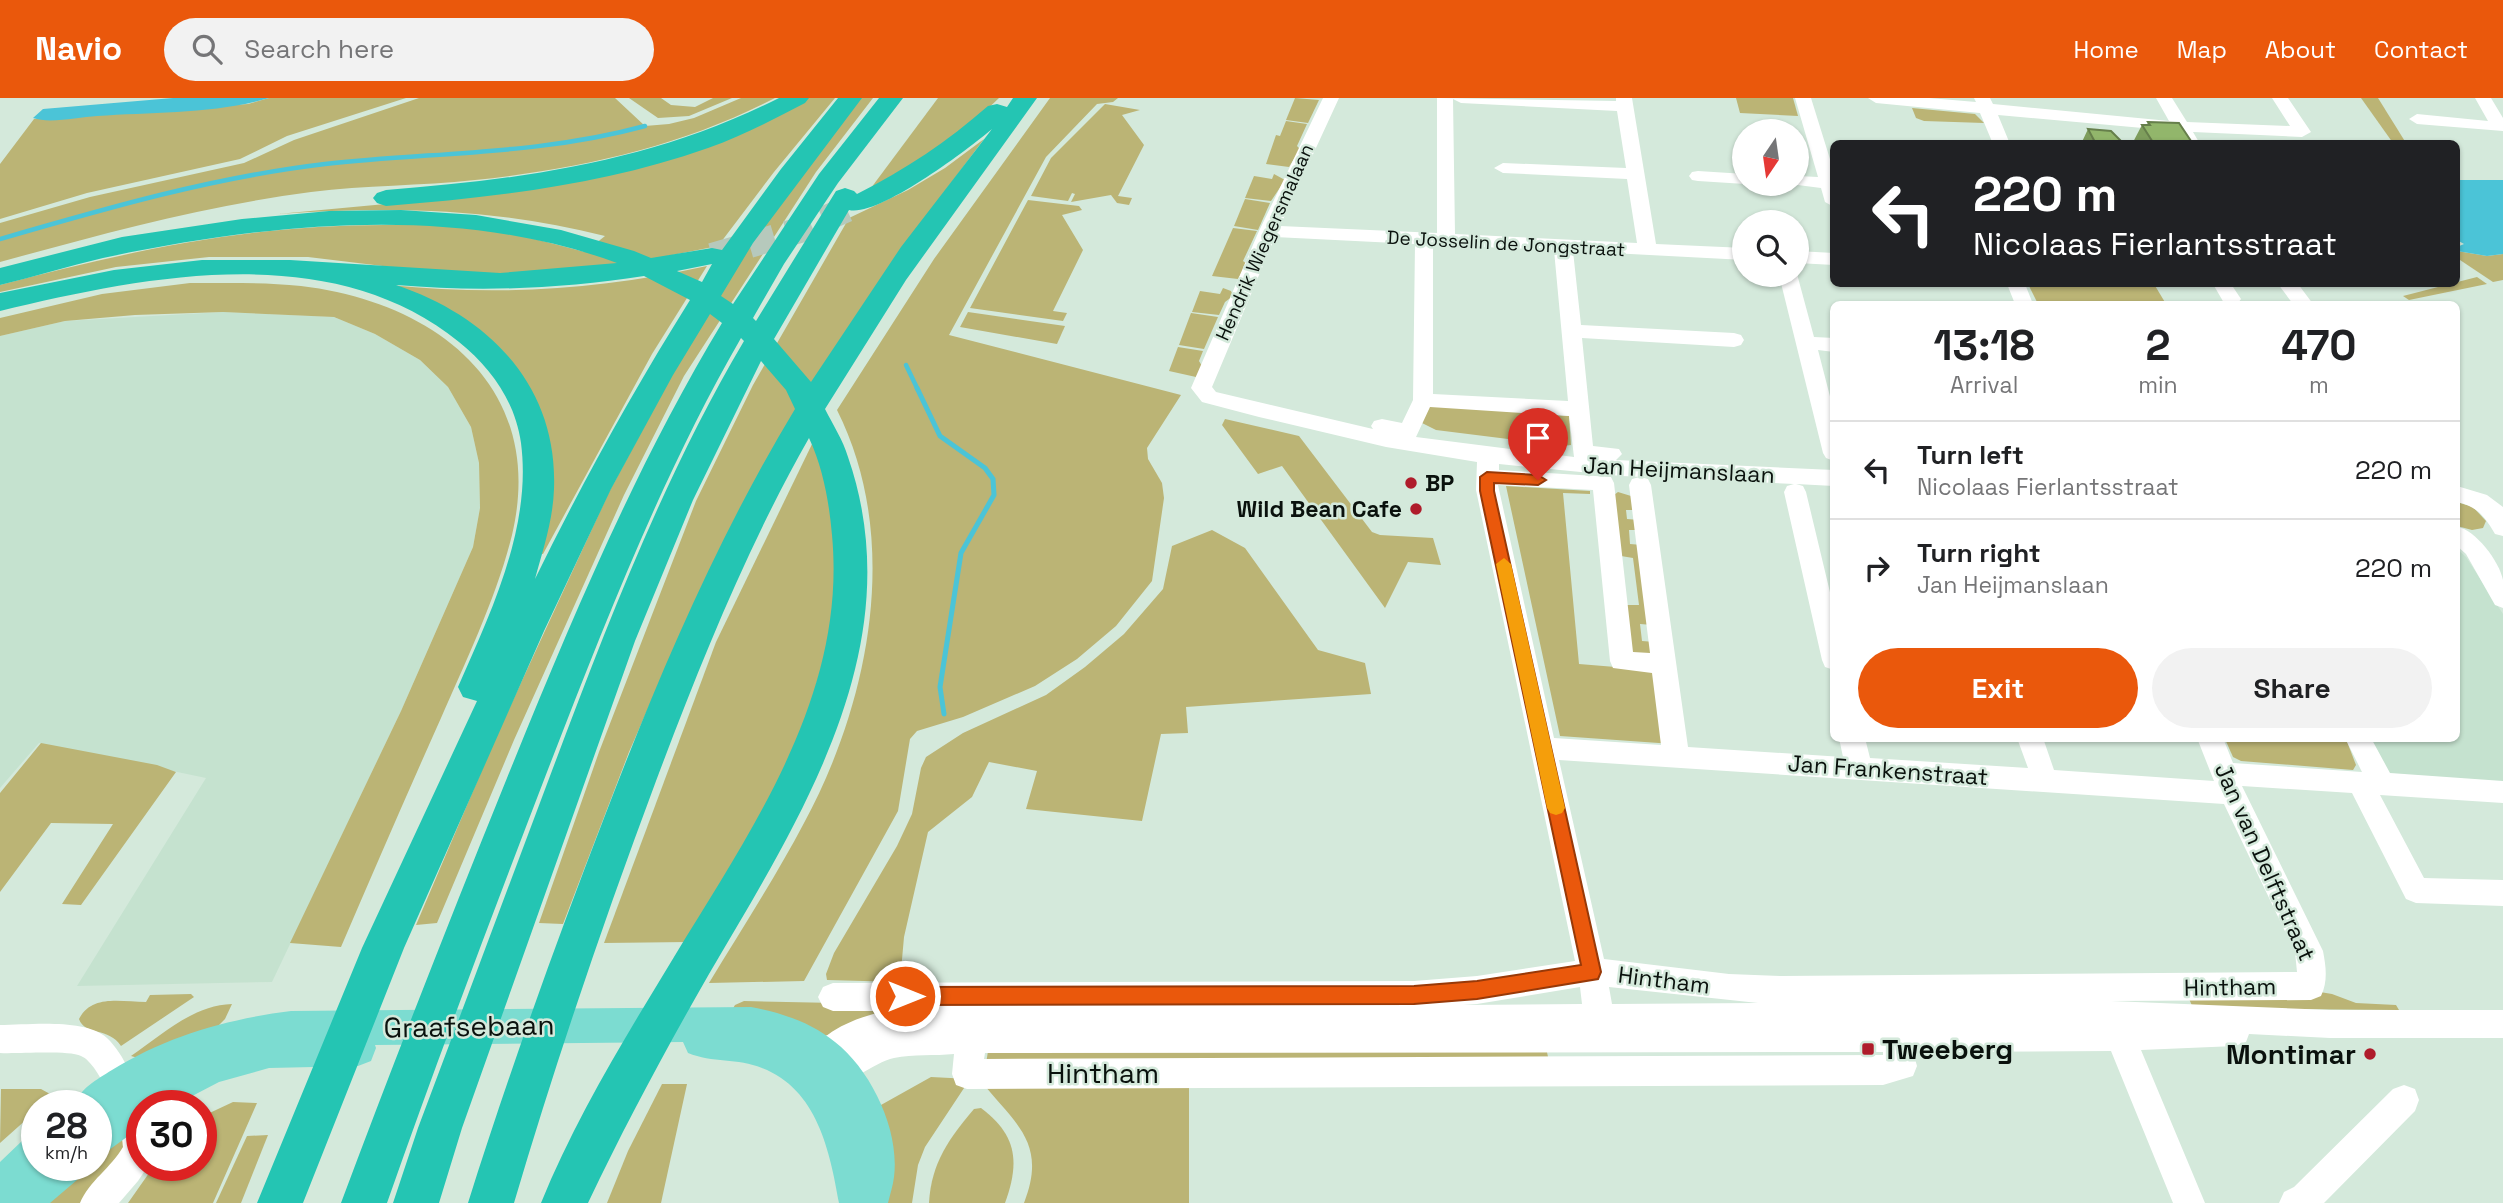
<!DOCTYPE html>
<style>
body{margin:0;font-family:"Space Grotesk",sans-serif;background:#f2f2f2;color:#202124;height:100vh;display:flex;flex-direction:column;font-size:26px;white-space:nowrap}
*{box-sizing:border-box;margin:0}
p{font-size:23px;color:#757577}
.icon{flex:none;width:38px;height:38px;fill:none;stroke:currentColor;stroke-width:2;stroke-linecap:round;stroke-linejoin:round}
.map{position:relative;flex:1;overflow:hidden}
.details{position:absolute;left:1830px;top:203px;width:630px;height:441px;display:flex;flex-direction:column;background:#fff;border-radius:10px;box-shadow:0 2px 5px #0004}
.details>*{flex:none}
.top-card{position:absolute;left:1830px;top:42px;width:630px;height:147px;border-radius:10px;box-shadow:0 2px 5px #0004;background:#202124;color:#fff;overflow:hidden}
.needle{width:46px;rotate:193deg}
.controls{position:absolute;left:1732px;top:21px;display:grid;gap:14px}
.controls a{display:grid;place-items:center;width:77px;height:77px;border-radius:50%;background:#fff;box-shadow:0 2px 5px #0004;font-size:35px}
.speed{position:absolute;left:21px;top:992px;display:flex;gap:14px;font-size:35px;font-weight:700;text-align:center}
.speed>*{display:grid;place-content:center;width:91px;height:91px;border-radius:50%;background:#fff;box-shadow:0 2px 5px #0004;line-height:1}
.speed small{font-size:18px;font-weight:400}
.speed .limit{border:10px solid #d22;background:#fff;color:#111}
.pin{position:absolute;display:grid;place-items:center;width:60px;height:60px;color:#fff;margin:-72px -30px;border-radius:50% 50% 50% 0;rotate:-45deg;box-shadow:0 0 7px #0007}
.pin .icon{rotate:45deg}
.me{position:absolute;width:77px;margin:-38px;rotate:90deg;stroke-linejoin:round;filter:drop-shadow(0 0 5px #0008)}
.turn{display:flex;align-items:center;gap:24px;height:147px;padding:0 28px;font-size:32px}
.turn .icon{width:91px;height:91px;stroke-width:2.5}
.turn b{display:block;font-size:49px;line-height:60px}
.eta{display:flex;justify-content:space-evenly;align-items:center;height:119px;text-align:center}
.eta b{font-size:42px;font-weight:600;line-height:49px}
.primary-button{display:flex;gap:14px;margin-top:auto;padding:14px 28px}
.primary-button a{flex:1;height:80px;border-radius:42px;background:#ea580c;color:#fff;font-size:28px;font-weight:600;line-height:80px;text-align:center}
.primary-button a+a{background:#f2f2f2;color:#202124}
ul{padding:0;list-style:none}
li{display:flex;align-items:center;gap:21px;height:98px;padding:0 28px;border-top:2px solid #e0e0e0}
li div{flex:1}
li b{display:block;font-size:26px}
li em{font-style:normal}
header{display:flex;align-items:center;gap:42px;box-sizing:border-box;height:98px;padding:0 35px;background:#ea580c;color:#fff}
header strong{font-size:33px}
nav{display:flex;gap:38px;margin-inline-start:auto;font-size:24px}
.search{width:490px;height:63px;background:#f2f2f2;display:flex;align-items:center;gap:18px;box-sizing:border-box;padding:0 24px;border-radius:38px;color:#757577;font-size:26px}
.map>svg:first-child{display:block}
.built{fill:#c5e2cf}
.green{fill:#bbb475}
.water{fill:#4bc4d7}
.lines{fill:none;stroke-linecap:round;stroke-linejoin:round}
.stream-far1{stroke:#4bc4d7;stroke-width:4.5}
.stream{stroke:#4bc4d7;stroke-width:5}
.highway-tunnel{stroke:#b6c9bc;stroke-width:26;stroke-dasharray:26 13;stroke-linecap:butt}
.minor{fill:#fff;fill-rule:evenodd}
.major{fill:#7cdcd1;fill-rule:evenodd}
.highway{fill:#24c5b3;fill-rule:evenodd}
.wall{fill:#7e9d5c}
.building{fill:#92b66b;stroke:#667f4b;stroke-width:2}
.route{fill:#ea580c;stroke:#983908;stroke-width:2}
.slow{fill:#f59e0b}
.poi-dot{fill:#af1c2b;stroke:#d4e9db;stroke-width:2.5}
.labels{text-anchor:middle;stroke-width:5;stroke-linejoin:round;paint-order:stroke}
.far-street-label{font-size:19px;fill:#0a110d;stroke:#d4e9db}
.street-label{font-size:23px;fill:#0a110d;stroke:#d4e9db}
.poi-label{font-size:23px;font-weight:bold;fill:#0a110d;stroke:#d4e9db;text-anchor:start}
.near-street-label{font-size:28px;fill:#0a110d;stroke:#d4e9db}
.near-poi-label{font-size:28px;font-weight:bold;fill:#0a110d;stroke:#d4e9db;text-anchor:start}
</style>
<header>
<strong>Navio</strong>
<div class="search"><svg class="icon" aria-label="search" viewBox="0 0 24 24"><circle cx="10" cy="10" r="6"/><path d="M15 15l6 6"/></svg>Search here</div>
<nav><a>Home</a><a>Map</a><a>About</a><a>Contact</a></nav>
</header>
<div class="map">
<svg width="2503" height="1105" viewBox="0 0 2503 1105">
<rect width="100%" height="100%" fill="#d4e9db"/>
<!-- built -->
<g class="built">
<path d="M223 214 334 219 375 236 420 262 448 289 471 329 479 365 480 410 473 449 401 613 272 884 77 888 206 680 39 645 0 690V238L65 223Z"/>
<path d="M2457 451 2466 459 2503 516V689L2389 682 2367 641 2457 640Z"/>
</g>
<!-- green -->
<g class="green">
<path d="M269 0H406L287 38 240 61 87 95 0 121V66L34 21 248 6Z"/>
<path d="M419 0H615L645 28 669 26 694 20 741 0H775C681 49 580 71 475 82 421 88 365 87 311 94 205 108 102 136 0 164V125L90 99 244 65 294 42Z"/>
<path d="M629 0H661L671 7 695 9 713 0H732L689 18 658 20Z"/>
<path d="M808 0H835L774 74 718 148 612 169 564 174 449 176 308 159H209L116 169 0 194V187C133 152 253 126 392 127 413 127 435 125 456 127 500 131 543 143 585 154L605 138C494 110 391 108 278 116L504 95 558 87Z"/>
<path d="M860 0H873L816 74 684 278 624 397 514 642 437 825 416 827 496 639 609 394 672 277 746 153Z"/>
<path d="M938 0H999L957 40 871 90Z"/>
<path d="M1050 0H1118L1113 4 1097 6 1046 59 949 237 1181 297 1147 350 1148 361 1162 385 1164 400 1152 483 1116 528 1077 561 1035 588 963 619 917 633 910 641 898 713 804 883 709 885C741 832 775 780 804 725 870 603 902 441 837 312L934 161Z"/>
<path d="M1295 0 1319 2 1308 25 1286 22Z"/>
<path d="M1736 0H1793L1798 18 1740 15Z"/>
<path d="M2361 0H2378L2406 45H2393Z"/>
<path d="M1105 6 1140 12 1122 17 1144 47 1118 98 1132 100 1129 107 1117 105 1111 97 1071 104 1075 96 1072 95 1068 103 1031 98 1051 60Z"/>
<path d="M1912 10 1975 16 1984 25 1924 23 1916 20Z"/>
<path d="M1286 23 1307 26 1297 48 1300 51 1289 69 1266 66 1276 37 1280 38Z"/>
<path d="M984 41 898 156 677 544 629 654 563 826 539 825 599 654 696 403 753 287 849 120 908 92 945 70Z"/>
<path d="M1274 76 1285 82 1271 103 1245 100 1254 78 1272 81Z"/>
<path d="M1245 101 1270 105 1258 132 1234 128Z"/>
<path d="M1028 102 1079 108 1082 112 1062 117 1083 152 1053 213 1067 215 1063 223 970 210Z"/>
<path d="M1233 130 1257 133 1243 163 1247 166 1238 181 1212 178Z"/>
<path d="M2457 153 2487 158 2503 156V182L2493 184 2457 160Z"/>
<path d="M707 168 652 256 543 456H539C542 432 553 376 550 355 536 261 474 216 389 187 499 198 599 192 707 168Z"/>
<path d="M2477 179 2487 186 2409 202 2403 198Z"/>
<path d="M190 185C227 185 264 184 301 188 436 204 547 289 512 437 497 498 466 563 441 620 407 696 374 772 341 849L290 845 401 613 473 449 480 410 479 365 471 329 448 289 420 262 375 236 334 219 223 214 135 217 65 223 0 238V220L102 196Z"/>
<path d="M2028 186H2154L2166 206H2038Z"/>
<path d="M1223 190 1231 193 1233 198 1225 204 1219 217 1192 214 1200 193 1220 196Z"/>
<path d="M968 214 1065 228 1057 246 960 229Z"/>
<path d="M1191 215 1218 219 1204 251 1179 247Z"/>
<path d="M1178 249 1203 253 1199 263 1202 268 1196 279 1169 273Z"/>
<path d="M1428 307 1569 318 1571 347 1563 348 1436 332 1422 325Z"/>
<path d="M1225 321 1299 338 1372 434 1380 437 1433 440 1441 467 1408 464 1385 510 1282 368 1258 376 1222 327Z"/>
<path d="M814 342 829 379 839 509 792 669 688 844 604 845 716 544Z"/>
<path d="M1506 388 1590 393V396L1563 395 1579 566 1664 573 1673 646 1560 638Z"/>
<path d="M1618 394 1631 398 1638 412H1626L1627 421 1639 422 1640 432H1629L1630 446 1642 447 1653 527 1640 526 1642 543 1655 544 1651 555 1632 556 1626 507H1639L1633 460 1621 458 1614 397Z"/>
<path d="M2457 404 2473 409 2486 423 2483 430 2472 432 2457 428Z"/>
<path d="M1212 432 1245 450 1318 552 1365 565 1371 596 1186 609 1188 635 1161 636 1142 723 1026 711 1037 673 989 664 972 699 928 734 904 839 900 884 827 882 826 876 834 855 897 748 912 716 921 670 926 659 963 635 1046 597 1085 569 1124 536 1163 491 1172 448Z"/>
<path d="M2225 641H2346L2356 667 2353 672 2241 663 2233 659Z"/>
<path d="M41 645 157 667 176 674 81 807 62 806 113 726 51 725 0 794V695Z"/>
<path d="M2314 893 2332 896 2356 905 2396 907 2399 912 2193 910 2187 896Z"/>
<path d="M191 896 194 899 121 948C109 929 85 938 79 921 92 896 121 904 146 904L150 897Z"/>
<path d="M744 903 836 905 941 911 823 938 732 912 735 907Z"/>
<path d="M232 906 225 921 212 934 145 962 131 958C162 937 193 907 232 906Z"/>
<path d="M1546 949 1549 964 986 966 988 953Z"/>
<path d="M931 979 970 981 925 1049 918 1067 912 1105H881L872 1012Z"/>
<path d="M981 983H1189V1105H1024C1048 1044 1014 1025 981 983Z"/>
<path d="M662 986H687L661 1105H607L628 1053Z"/>
<path d="M1 991H41L50 996V1001L42 1008H37V1012L0 1045Z"/>
<path d="M233 1004 257 1005 213 1105H128L154 1068H201V1019Z"/>
<path d="M981 1010C1017 1037 1020 1064 1005 1105H929C931 1065 950 1039 974 1011Z"/>
<path d="M268 1037 241 1105H216L247 1038Z"/>
<path d="M117 1038 132 1046 87 1105H46L83 1068H96V1054Z"/>
</g>
<!-- water -->
<g class="water">
<path d="M173 0H269C215 16 153 14 97 18 78 19 50 26 33 20L43 11Z"/>
<path d="M2457 82H2503V156L2487 158 2457 153V149L2464 146 2457 142Z"/>
</g>
<g class="lines">
<!-- stream-far1 -->
<g class="stream-far1">
<path d="M0 141C107 110 214 79 325 66 433 54 539 57 645 28"/>
<path d="M906 267 918 292"/>
</g>
<!-- stream -->
<path class="stream" d="M917 290 940 338 985 370 993 381 994 397 961 455 940 589 944 616"/>
<!-- highway-tunnel -->
<path class="highway-tunnel" d="M712 158 800 132 858 106"/>
<!-- minor -->
<g class="minor">
<path d="M1323 0H1339L1280 128 1437 135V0L1616 3V0H1632L1656 146 1745 150V162L1573 153 1581 227 1734 235 1741 237 1744 242 1741 247 1734 249 1582 240 1593 348 1619 351 1622 356 1616 362 1834 372V388L1796 386 1803 388 1806 394 1834 511V572L1825 569 1822 562 1784 394 1787 388 1794 386 1622 378 1499 366V372L1611 379 1614 385 1633 554 1650 555 1629 387 1632 381 1640 379 1648 381 1651 387 1688 649 1843 659 1839 640H1865L1870 660 2028 670 2017 640H2043L2054 672 2214 683 2197 640H2223L2233 665 2362 674 2345 640H2371L2390 675 2503 683V705L2380 697 2424 780 2503 782V808L2416 805 2406 801 2352 695 2242 688 2323 853C2326 869 2328 883 2321 898L2311 902 2111 903 2330 912H2503V940H2330L2249 936 2246 944 2235 948 2141 952 2205 1105H2173L2111 953 1913 954 1917 968 1913 978 1883 987 967 991 956 987 952 976 954 956C935 958 913 956 894 960 864 966 821 1017 801 970 815 936 852 920 886 913H833L823 909 818 899 823 889 833 885 1414 883 1477 878 1575 863 1476 392 1477 364 1386 349 1259 319 1202 304 1191 290 1259 133ZM1453 1 1461 5 1617 13 1626 70 1503 65 1494 70 1503 75 1627 81 1637 145 1455 136ZM1275 139 1415 146 1413 302 1402 325 1382 321 1374 323 1371 328 1373 331 1216 294 1212 289ZM1433 147 1554 152 1568 303 1433 296ZM1430 309 1569 318 1574 359 1416 339ZM1498 387 1593 392 1610 563 1613 570 1652 575 1661 647 1554 640ZM1559 662 2224 706 2295 854 2297 874 1781 878 1729 876 1604 861ZM1580 889 1582 906 1463 907 1477 906ZM1609 889 1758 905 1612 906ZM1883 954V957L984 961 985 955Z"/>
<path d="M1795 0H1811L1834 74V109L1825 104 1821 90 1790 86H1797V78L1818 79Z"/>
<path d="M1868 0H1929L1976 4 1974 0H1990L1993 6 2169 23 2156 0H2172L2187 24 2290 28 2272 0H2288L2311 34 2302 39 2193 34 2200 46H2183L2176 33 1998 17 2010 46H1993L1980 15 1876 5Z"/>
<path d="M2475 0H2491L2503 20V33L2417 26 2409 21 2417 16 2488 23Z"/>
<path d="M1698 73 1745 76V86H1747H1745L1698 83 1692 82 1689 78 1692 74Z"/>
<path d="M1797 153 1834 155V167L1797 165Z"/>
<path d="M1779 177 1797 176 1814 239 1834 240V254L1818 252 1834 314V363L1826 360 1823 355Z"/>
<path d="M2007 186H2025L2033 206H2015Z"/>
<path d="M2213 186H2231L2241 201 2238 205H2224Z"/>
<path d="M2278 186H2298L2313 206H2293Z"/>
<path d="M2457 388 2487 397 2503 409V438L2495 436C2485 419 2477 408 2457 404Z"/>
<path d="M2457 429C2475 431 2500 464 2503 482 2503 490 2503 501 2503 510L2495 507 2466 456 2457 448Z"/>
<path d="M0 927C29 927 85 920 107 940 125 957 135 986 144 1008H142V1068H148L138 1083 119 1105H80C89 1083 111 1070 123 1049 123 1029 101 966 81 958 68 952 17 956 0 955Z"/>
<path d="M2404 987 2415 991 2419 1002 2415 1013 2324 1105H2279L2284 1094 2294 1089 2393 991Z"/>
</g>
<!-- major -->
<g class="major">
<path d="M751 909C781 915 811 924 835 944 871 972 900 1032 894 1079 893 1088 890 1096 888 1105H839C830 1053 817 991 762 970 738 960 712 965 688 955L683 944 375 947 376 950 371 963 358 968 269 970 219 984 173 1008H142V1028L109 1052 96 1058V1008H73C81 990 96 982 112 972 167 938 227 921 291 913Z"/>
<path d="M37 1037V1068H82L77 1082 50 1105H0V1064L23 1042Z"/>
</g>
<!-- highway -->
<g class="highway">
<path d="M779 0H809L805 5C774 21 742 38 708 50 604 87 495 99 386 108L377 105 373 100 377 95 386 92C525 81 652 64 779 0Z"/>
<path d="M838 0H862L753 145 721 198 733 206 819 76 879 0H903L838 85 784 166 753 220 756 223 836 93 845 90 854 93 857 96C905 72 948 43 988 8L997 6 1007 9 1013 0H1037L906 182 825 311C833 327 843 342 848 359 913 547 801 719 709 876 666 951 625 1027 588 1105H541C576 1019 626 938 674 859 753 729 847 596 832 437 829 403 823 370 809 340 747 449 700 566 656 683 604 822 556 963 514 1105H468C509 975 555 847 604 720 658 579 717 440 795 311L786 292 761 263 693 402 635 543 462 1030 439 1105H393L418 1030C462 913 506 795 550 678 606 529 663 380 744 243L741 240C662 377 604 527 547 674 492 817 438 960 387 1105H341C394 963 450 821 507 680 570 525 635 369 722 225L710 216 673 277 611 391 544 533 404 850 303 1105H257L362 850 477 603 463 599 458 589C491 514 532 429 521 345 515 303 491 270 459 244 331 140 147 178 0 213V195L114 172 202 162H290L500 175 617 165C454 105 269 125 103 160 68 168 34 179 0 187V170L122 139 242 121 329 113 401 112 476 117 561 132 634 153 651 160 712 150 722 152 781 71ZM992 31 901 149 811 284 774 241 849 112C879 119 967 52 992 31ZM712 166 702 184 677 173ZM644 178 690 202C633 293 582 385 535 481 543 452 553 422 554 391 558 288 489 218 396 187 480 194 561 191 644 178Z"/>
</g>
</g>
<!-- wall -->
<g class="wall">
<path d="M2148 24 2193 46H2132L2142 27H2147Z"/>
<path d="M2088 31 2124 46H2081Z"/>
</g>
<!-- building -->
<g class="building">
<path d="M2148 24 2179 25 2193 46H2154L2142 27H2150Z"/>
<path d="M2088 31 2111 33 2124 46H2096Z"/>
</g>
<!-- route -->
<path class="route" d="M1487 374 1538 377 1546 382 1538 387 1494 385V393L1601 874 1598 881 1477 901 1414 906 905 907 898 905 895 898 898 892 905 889 1414 888 1477 883 1581 867 1480 393V379Z"/>
<!-- slow -->
<path class="slow" d="M1504 460 1511 466 1565 710 1562 715 1556 717 1550 715 1547 710 1496 466Z"/>
<!-- markers -->
<g class="poi-dot">
<circle cx="1411" cy="385" r="7"/>
<circle cx="1416" cy="411" r="7"/>
<rect x="1861" y="944" width="14" height="14" rx="3.5"/>
<circle cx="2370" cy="956" r="7"/>
</g>
<g class="labels">
<!-- far-street labels -->
<g class="far-street-label">
<text transform="translate(1264 144) rotate(-66)" y="7">Hendrik Wiegersmalaan</text>
<text transform="translate(1506 145) rotate(3)" y="7">De Josselin de Jongstraat</text>
</g>
<!-- street labels -->
<g class="street-label">
<text transform="translate(1679 372) rotate(3)" y="8">Jan Heijmanslaan</text>
<text transform="translate(1888 672) rotate(4)" y="8">Jan Frankenstraat</text>
<text transform="translate(2265 764) rotate(66)" y="8">Jan van Delftstraat</text>
<text transform="translate(1664 882) rotate(7)" y="8">Hintham</text>
<text transform="translate(2230 889) rotate(-1)" y="8">Hintham</text>
</g>
<!-- poi labels -->
<g class="poi-label">
<text x="1425" y="393">BP</text>
<text x="1402" y="419" text-anchor="end">Wild Bean Cafe</text>
</g>
<!-- near-street labels -->
<g class="near-street-label">
<text transform="translate(469 928) rotate(-1)" y="10">Graafsebaan</text>
<text x="1103" y="985">Hintham</text>
</g>
<!-- near-poi labels -->
<g class="near-poi-label">
<text x="1882" y="961">Tweeberg</text>
<text x="2356" y="966" text-anchor="end">Montimar</text>
</g>
</g>
</svg>
<div class="controls">
<a><svg class="needle" viewBox="-14 -14 28 28"><path d="M0-13l5 13h-10z" fill="#e53935"/><path d="M0 13l5-13h-10z" fill="#757577"/></svg></a>
<a><svg class="icon" aria-label="search" viewBox="0 0 24 24"><circle cx="10" cy="10" r="6"/><path d="M15 15l6 6"/></svg></a>
</div>
<div class="speed"><div>28<small>km/h</small></div><div class="limit">30</div></div>
<div class="pin" style="left:1538px;top:382px;background:#d93025"><svg class="icon" aria-label="arrive" viewBox="0 0 24 24"><path d="M6 21V4h12l-3 4 3 4H6"/></svg></div>
<svg class="me" style="left:905px;top:898px" viewBox="-20 -20 40 40"><circle r="17" fill="#ea580c" stroke="#fff" stroke-width="3"/><path d="M0-11L8 9 0 5-8 9z" fill="#fff"/></svg>
<div class="top-card">
<div class="turn"><svg class="icon" aria-label="left" viewBox="0 0 24 24"><path d="M17 20v-9H6M10 6l-5 5 5 5"/></svg><div><b>220 m</b>Nicolaas Fierlantsstraat</div></div>
</div>
<section class="details">
<div class="eta">
<div><b>13:18</b><p>Arrival</p></div>
<div><b>2</b><p>min</p></div>
<div><b>470</b><p>m</p></div>
</div>
<ul>
<li><svg class="icon" aria-label="left" viewBox="0 0 24 24"><path d="M17 20v-9H6M10 6l-5 5 5 5"/></svg><div><b>Turn left</b><p>Nicolaas Fierlantsstraat</p></div><em>220 m</em></li>
<li><svg class="icon" aria-label="right" viewBox="0 0 24 24"><path d="M7 20v-9h11M14 6l5 5-5 5"/></svg><div><b>Turn right</b><p>Jan Heijmanslaan</p></div><em>220 m</em></li>
</ul>
<div class="primary-button"><a>Exit</a><a>Share</a></div>
</section>
</div>
